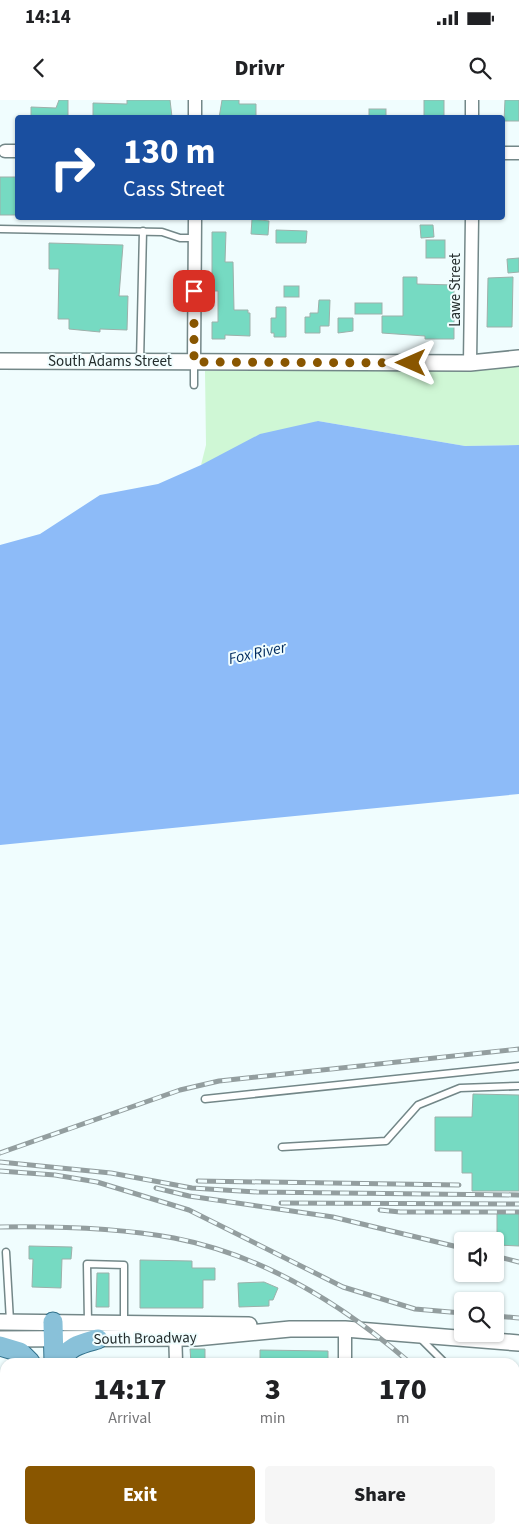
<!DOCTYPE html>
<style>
body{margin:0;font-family:"Source Sans 3",sans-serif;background:#f6f6f6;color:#202124;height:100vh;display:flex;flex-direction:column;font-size:19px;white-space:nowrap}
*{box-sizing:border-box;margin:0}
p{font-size:16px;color:#757577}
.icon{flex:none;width:28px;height:28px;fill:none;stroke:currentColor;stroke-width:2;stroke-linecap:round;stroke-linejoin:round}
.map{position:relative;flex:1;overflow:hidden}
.panel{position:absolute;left:0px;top:1258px;width:520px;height:176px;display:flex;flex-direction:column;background:#fff;border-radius:15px 15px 0 0;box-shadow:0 1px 4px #0004}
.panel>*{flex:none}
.hud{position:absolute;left:15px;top:15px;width:490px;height:105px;border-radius:5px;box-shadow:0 1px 4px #0004;background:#1a4fa0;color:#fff;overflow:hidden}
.fabs{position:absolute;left:454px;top:1132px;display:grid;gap:10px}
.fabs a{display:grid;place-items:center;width:50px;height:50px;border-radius:5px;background:#fff;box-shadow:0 1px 4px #0004;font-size:25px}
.pin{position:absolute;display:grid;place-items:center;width:42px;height:42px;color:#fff;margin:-21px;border-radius:10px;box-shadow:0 2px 8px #0006}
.me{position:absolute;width:55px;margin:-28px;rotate:270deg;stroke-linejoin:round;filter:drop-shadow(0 0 4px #0008)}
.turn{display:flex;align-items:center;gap:18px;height:105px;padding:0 25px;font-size:22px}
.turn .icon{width:65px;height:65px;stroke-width:2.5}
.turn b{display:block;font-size:35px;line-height:42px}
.eta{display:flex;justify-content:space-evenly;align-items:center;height:85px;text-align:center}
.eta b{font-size:30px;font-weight:800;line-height:35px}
.primary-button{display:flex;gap:10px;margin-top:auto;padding:10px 25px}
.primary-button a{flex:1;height:58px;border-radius:5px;background:#895600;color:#fff;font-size:20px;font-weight:800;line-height:58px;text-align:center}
.primary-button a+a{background:#f6f6f6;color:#202124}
.status{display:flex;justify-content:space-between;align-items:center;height:35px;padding:0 25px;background:#fff;direction:ltr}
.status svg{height:14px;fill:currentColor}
header{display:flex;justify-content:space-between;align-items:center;height:65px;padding:0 25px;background:#fff;font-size:22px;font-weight:800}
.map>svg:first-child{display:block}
.green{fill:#cff7d5}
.water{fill:#8dbbf8}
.building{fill:#76dac2;stroke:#9db0aa}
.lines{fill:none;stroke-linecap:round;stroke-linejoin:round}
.service-casing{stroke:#738788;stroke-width:9}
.minor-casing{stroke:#738788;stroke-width:15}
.tertiary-casing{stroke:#738788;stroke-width:18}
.primary-casing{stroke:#32728c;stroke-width:21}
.service{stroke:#fff;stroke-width:6}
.minor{stroke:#fff;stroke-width:12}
.tertiary{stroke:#fff;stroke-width:15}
.primary{stroke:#89c1d9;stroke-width:19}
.rail-casing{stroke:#939e9f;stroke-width:5}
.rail{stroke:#f0fdfe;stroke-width:3;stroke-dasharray:9;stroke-linecap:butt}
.route{stroke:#895600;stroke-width:9;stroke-dasharray:0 16.2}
.labels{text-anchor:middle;stroke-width:4;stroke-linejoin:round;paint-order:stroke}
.street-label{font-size:15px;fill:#232c2c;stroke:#f0fdfe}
.water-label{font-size:16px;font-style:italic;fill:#002b5f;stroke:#f0fdfe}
</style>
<div class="status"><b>14:14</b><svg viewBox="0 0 49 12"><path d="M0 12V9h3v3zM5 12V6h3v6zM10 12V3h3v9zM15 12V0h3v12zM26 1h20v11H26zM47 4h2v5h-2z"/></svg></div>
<header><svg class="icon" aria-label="back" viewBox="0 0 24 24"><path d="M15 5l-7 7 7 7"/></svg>Drivr<svg class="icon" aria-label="search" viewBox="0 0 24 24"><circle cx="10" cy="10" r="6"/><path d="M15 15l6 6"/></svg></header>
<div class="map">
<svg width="519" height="1433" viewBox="0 0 519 1433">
<rect width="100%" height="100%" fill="#f0fdfe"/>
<!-- green -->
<path class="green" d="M519 266V345L465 346 318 321 201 365 206 345 205 271H476Z"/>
<!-- water -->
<path class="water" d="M318 321 465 346 519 345V694L0 745V445L40 434 100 395 158 384 201 365 260 334Z"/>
<!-- building -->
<g class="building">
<path d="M59 0H68V18H31V7L56 8Z"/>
<path d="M127 0H170L172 17 93 18V3L127 4Z"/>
<path d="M222 0H239V4H256V18H219Z"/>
<rect x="424" y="0" width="20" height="18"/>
<path d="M505 0H519V21H504Z"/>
<rect x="369" y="9" width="17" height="9"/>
<rect x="0" y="77" width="18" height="38"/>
<path d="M252 119 269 121 268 135 251 134Z"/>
<path d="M420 125H433L434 137 421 138Z"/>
<path d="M276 130 307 131 306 143H276Z"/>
<path d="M212 132H226L225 162H233L234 210H248V213H250V236L225 235V239H212V222H218V191H212Z"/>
<rect x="426" y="140" width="19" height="18"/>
<path d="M49 143 123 145 119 196H128L127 230 100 229V232L69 229V219H58L59 169H49Z"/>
<path d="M519 158V172L508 173 507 159Z"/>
<path d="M403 177H417V184L454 185V239H425V236L382 233V216H403Z"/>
<path d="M513 177 512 227H487L488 178Z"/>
<rect x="284" y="186" width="15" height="11"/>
<path d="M319 200H330L329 226H320V233H305V217H310V213H318Z"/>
<rect x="355" y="203" width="27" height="11"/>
<path d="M276 207H286V237H274V233H271V218H276Z"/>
<path d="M338 218H353V231L338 233Z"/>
<path d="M473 994 519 995V1091H472V1073H462V1051H435V1017H472Z"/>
<path d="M497 1113H519V1146L497 1145Z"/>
<path d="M29 1146 72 1147 71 1159H62L61 1188 32 1187 33 1159H29Z"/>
<path d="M140 1160 192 1161V1168H215V1180H203V1208H140Z"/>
<path d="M97 1173H109V1207H96Z"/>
<path d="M264 1182 278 1188 273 1200H269V1206L239 1207 238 1183Z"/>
<path d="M190 1249H205V1262H191Z"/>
<path d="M260 1250 328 1251V1262H260Z"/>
</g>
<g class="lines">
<defs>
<g id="service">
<path d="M0 129 162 132 180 138H194"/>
<path d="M140 262 143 131"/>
<path d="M194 263V285"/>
<path d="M205 999 519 966"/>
<path d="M282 1047 386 1041 418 1005 460 988 519 986"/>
<path d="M6 1152 10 1221"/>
<path d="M88 1222 87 1164 124 1165V1223"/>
<path d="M419 1237 444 1262"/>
<path d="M515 1279H519"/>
</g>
<g id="minor">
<path d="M195 18V0"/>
<path d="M472 18V0"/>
<path d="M5 51H18"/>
<path d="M502 53H519"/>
<path d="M194 262 195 118"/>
<path d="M470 263 472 118"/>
<path d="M175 1229 176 1262"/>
<path d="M345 1262V1229"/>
<path d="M0 1430 285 1433"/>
<path d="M344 1433V1429"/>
<path d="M395 1433 478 1432"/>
</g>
<g id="tertiary">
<path d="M0 261 470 263 519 258"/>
<path d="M0 1222 249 1225"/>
<path d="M0 1239 196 1238 290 1229H345L519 1243"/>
</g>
<g id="primary">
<path d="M53 1222 54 1262"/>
<path d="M0 1246 20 1252 30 1262"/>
<path d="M63 1262C66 1246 84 1243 98 1239"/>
<path d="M0 1362 5 1360"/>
<path d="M0 1388 5 1386"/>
</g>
</defs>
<!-- service casing -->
<use href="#service" class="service-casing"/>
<!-- minor casing -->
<use href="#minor" class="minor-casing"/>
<!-- tertiary casing -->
<use href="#tertiary" class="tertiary-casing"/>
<!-- primary casing -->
<use href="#primary" class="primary-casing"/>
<!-- service -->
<use href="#service" class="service"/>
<!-- minor -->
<use href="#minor" class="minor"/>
<!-- tertiary -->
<use href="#tertiary" class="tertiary"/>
<!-- primary -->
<use href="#primary" class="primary"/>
<defs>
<g id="rail">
<path d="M0 1053 180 990 219 981 519 949"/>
<path d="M0 1062 111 1073 192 1088 257 1092 519 1095"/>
<path d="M0 1071 55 1075 97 1082 189 1110 343 1187 415 1209 462 1213"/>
<path d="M198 1081 459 1085"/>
<path d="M156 1088 189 1096 333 1117 462 1148"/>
<path d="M281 1103 519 1104"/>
<path d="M380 1110 400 1112H519"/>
<path d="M0 1127C57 1126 118 1128 174 1138 262 1155 342 1204 409 1262"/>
<path d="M495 1156 519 1162"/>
<path d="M495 1216 519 1218"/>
<path d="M515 1353 519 1357"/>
</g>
</defs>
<!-- rail casing -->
<use href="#rail" class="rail-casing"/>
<!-- rail -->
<use href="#rail" class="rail"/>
</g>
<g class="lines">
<!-- route -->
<path class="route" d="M194 191V262L411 263"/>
</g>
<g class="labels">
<!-- street labels -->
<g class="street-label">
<text transform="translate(455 190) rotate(-90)" y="5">Lawe Street</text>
<text x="110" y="266">South Adams Street</text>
<text transform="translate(145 1238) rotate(-1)" y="5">South Broadway</text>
</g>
<!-- water labels -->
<g class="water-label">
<text transform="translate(257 552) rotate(-12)" y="6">Fox River</text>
</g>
</g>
</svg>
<div class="fabs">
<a><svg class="icon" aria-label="sound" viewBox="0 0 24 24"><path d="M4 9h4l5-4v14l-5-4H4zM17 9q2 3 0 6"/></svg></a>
<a><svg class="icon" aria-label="search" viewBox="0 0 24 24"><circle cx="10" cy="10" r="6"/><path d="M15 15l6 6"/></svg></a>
</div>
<div class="pin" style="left:194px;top:191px;background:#d93025"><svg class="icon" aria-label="arrive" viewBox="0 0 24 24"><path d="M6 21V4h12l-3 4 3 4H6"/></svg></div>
<svg class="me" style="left:411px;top:263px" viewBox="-20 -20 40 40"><path d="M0-17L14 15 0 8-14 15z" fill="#895600" stroke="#fff" stroke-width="4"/></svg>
<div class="hud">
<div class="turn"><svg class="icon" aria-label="right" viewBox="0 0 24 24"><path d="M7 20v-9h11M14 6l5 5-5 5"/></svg><div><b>130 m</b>Cass Street</div></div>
</div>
<section class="panel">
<div class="eta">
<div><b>14:17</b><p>Arrival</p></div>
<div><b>3</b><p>min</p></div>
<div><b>170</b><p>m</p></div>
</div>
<div class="primary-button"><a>Exit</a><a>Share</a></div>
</section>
</div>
